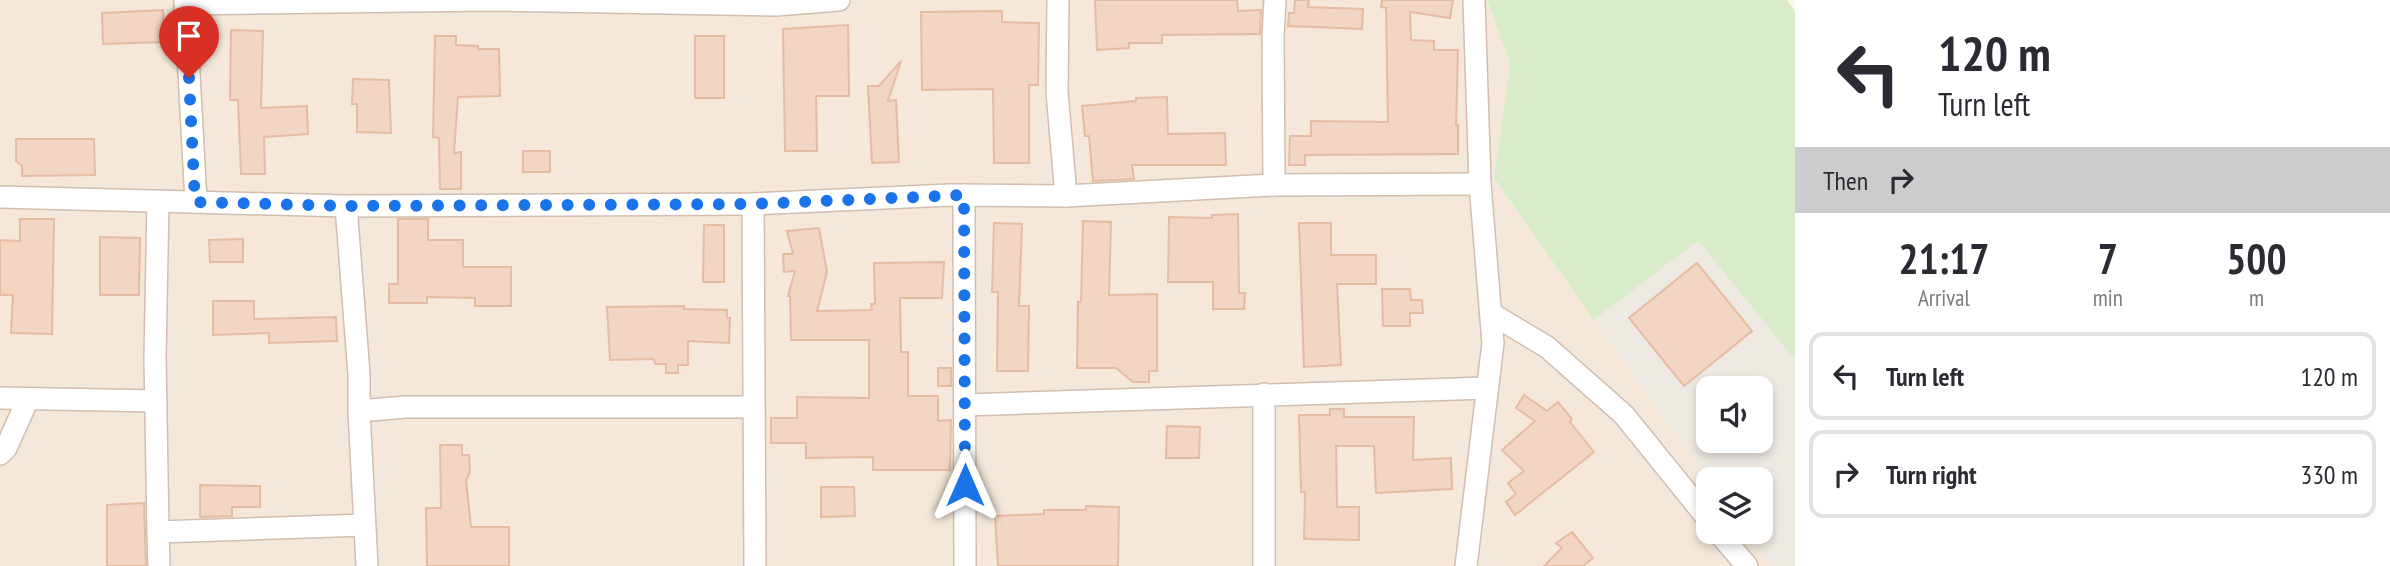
<!DOCTYPE html>
<style>
body{margin:0;font-family:"PT Sans Narrow",sans-serif;background:#f7f7f7;color:#2b2b33;height:100vh;display:flex;flex-direction:column;font-size:26px;white-space:nowrap}
*{box-sizing:border-box;margin:0}
p{font-size:23px;color:#7c7c81}
.icon{flex:none;width:38px;height:38px;fill:none;stroke:currentColor;stroke-width:2;stroke-linecap:round;stroke-linejoin:round}
.map{position:relative;flex:1;overflow:hidden}
.details{display:flex;flex-direction:column;background:#fff;width:595px}
.details>*{flex:none}
.banner{background:#fff;color:#2b2b33;overflow:hidden}
.buttons{position:absolute;left:1696px;top:376px;display:grid;gap:14px}
.buttons a{display:grid;place-items:center;width:77px;height:77px;border-radius:14px;background:#fff;box-shadow:0 4px 10px #0003;font-size:35px}
.pin{position:absolute;display:grid;place-items:center;width:60px;height:60px;color:#fff;margin:-72px -30px;border-radius:50% 50% 50% 0;rotate:-45deg;box-shadow:0 0 7px #0007}
.pin .icon{rotate:45deg}
.me{position:absolute;width:77px;margin:-38px;rotate:0deg;stroke-linejoin:round;filter:drop-shadow(0 0 5px #0008)}
.turn{display:flex;align-items:center;gap:24px;height:147px;padding:0 28px;font-size:32px}
.turn .icon{width:91px;height:91px;stroke-width:2.5}
.turn b{display:block;font-size:49px;line-height:60px}
.then{display:flex;align-items:center;height:66px;padding:0 28px;background:#0003;gap:14px;font-size:26px}
.eta{display:flex;justify-content:space-evenly;align-items:center;height:119px;text-align:center}
.eta b{font-size:42px;font-weight:600;line-height:49px}
ul{padding:0;list-style:none}
li{display:flex;align-items:center;gap:21px;height:88px;margin:0 14px 10px;padding:0 14px;border:4px solid #e1e1e2;border-radius:14px}
li div{flex:1}
li b{display:block;font-size:26px}
li em{font-style:normal}
main{display:flex;flex:1;min-height:0}
.map>svg:first-child{display:block}
.residential{fill:#f5e8da}
.industrial{fill:#efe9e4;fill-rule:evenodd}
.green{fill:#d8ecc9}
.building{fill:#f3d5c3;stroke:#e6bba3;stroke-width:2}
.lines{fill:none;stroke-linecap:round;stroke-linejoin:round}
.minor-casing{stroke:#d1beb0;stroke-width:24}
.minor{stroke:#fff;stroke-width:21}
.route{stroke:#1a73e8;stroke-width:12;stroke-dasharray:0 21.6}
</style>
<main>
<div class="map">
<svg width="1795" height="566" viewBox="0 0 1795 566">
<rect width="100%" height="100%" fill="#fdf6ec"/>
<!-- residential -->
<path class="residential" d="M0 0H1487L1510 64 1494 178 1708 480V532H1745L1773 566H0Z"/>
<!-- industrial -->
<path class="industrial" d="M1698 241 1795 360V566H1773L1745 532H1760V480H1708L1594 320ZM1708 388H1760V441H1708Z"/>
<!-- green -->
<path class="green" d="M1487 0H1787L1795 11V360L1698 241 1594 320 1494 178 1510 64Z"/>
<!-- building -->
<g class="building">
<path d="M1095 0H1237L1238 11 1261 10 1260 34 1162 35V43H1129V48L1097 50Z"/>
<path d="M1295 0H1309L1308 7 1363 9 1362 29 1288 26 1289 13H1294Z"/>
<path d="M1382 0H1453L1450 18 1410 12 1411 40 1434 41V50H1458L1456 125H1458V154L1305 155V165H1289L1290 136H1311V121L1388 122 1386 8 1381 7Z"/>
<path d="M163 10 164 42 103 44 102 13Z"/>
<path d="M1002 11V22L1039 23 1038 85H1029V163H994L993 89 922 90 921 12Z"/>
<path d="M848 25 849 96H816L817 151H785L783 29Z"/>
<path d="M231 30 263 31 261 108 307 106 308 134 264 137 265 174H241L238 100H230Z"/>
<path d="M435 36H456V45L478 46V49H499L500 96 458 97 454 153 461 152V189H440L439 138 433 137Z"/>
<rect x="695" y="36" width="29" height="62"/>
<path d="M901 61 888 101 896 100 899 162 872 163 868 86H879Z"/>
<path d="M353 79 389 80 391 133 357 132V104H352Z"/>
<path d="M1167 97 1168 134 1225 133 1226 165H1132L1134 179 1093 181 1089 136H1085L1082 106 1136 101V98Z"/>
<path d="M16 139H94L95 175 22 176V166L16 161Z"/>
<rect x="523" y="151" width="27" height="21"/>
<path d="M1238 214 1239 293H1245L1244 309H1213V282H1168L1169 217 1212 218V215Z"/>
<path d="M20 219H54L52 334 11 333 13 295H0V240L20 241Z"/>
<path d="M398 219H428V240H463V267H511V306H475V298L427 297V303H389V284H398Z"/>
<path d="M1083 221 1111 222 1109 295 1157 294V371H1149V382H1133L1116 368H1077L1078 302H1081Z"/>
<path d="M994 223 1022 224 1019 306H1029L1028 371H997L998 292H992Z"/>
<path d="M1299 223H1331V255H1376V284H1337L1341 365 1304 367Z"/>
<path d="M704 225H724V282H703Z"/>
<path d="M819 228 827 272 817 311 872 310 871 304H875L874 263 944 262 942 298H900L901 352H908V396H938V421L951 420 950 470H873V457L806 458V443H771V418H797V397L869 398V340H791L790 296H788L795 271 784 272 783 254H793L787 231Z"/>
<path d="M100 237 140 238 139 295H100Z"/>
<path d="M243 239V262H210L209 240Z"/>
<path d="M1697 263 1752 331 1684 386 1629 318Z"/>
<path d="M1382 289H1410L1411 300H1422L1423 313H1410V326H1383Z"/>
<path d="M213 301H254V319L336 317 337 341 269 343V333L213 335Z"/>
<path d="M684 306V309L727 310V318H730L729 343 688 341V365H678V373H666V364H655L654 359 610 360 607 307Z"/>
<rect x="938" y="368" width="13" height="18"/>
<path d="M1524 395 1547 411 1558 402 1572 419 1570 422 1594 452 1515 515 1506 502 1516 494 1508 483 1524 471 1502 450 1535 421 1516 408Z"/>
<path d="M1330 409H1344V417H1414L1413 460 1451 458 1452 489 1376 493 1374 446H1336L1337 507H1359V540L1304 539 1305 492H1301L1299 415H1330Z"/>
<path d="M1167 426 1200 427 1199 458H1166Z"/>
<path d="M440 445H462V455H469L470 472 466 480 471 527H509V566H427L426 508H441Z"/>
<path d="M200 485 260 486V507H232V516L200 517Z"/>
<path d="M821 487H854L855 516 821 517Z"/>
<path d="M144 503 146 566H107V505Z"/>
<path d="M1086 506 1119 507 1118 566H998L995 516 1044 514V510H1086Z"/>
<path d="M1572 532 1593 558 1583 566H1544L1562 548 1556 543Z"/>
</g>
<g class="lines">
<defs>
<g id="minor">
<path d="M185 0 196 202"/>
<path d="M1058 0 1057 92 1066 196"/>
<path d="M185 4 489 0 776 5 839 0"/>
<path d="M1274 185 1273 37 1275 0"/>
<path d="M964 195 965 566"/>
<path d="M0 197 346 206 753 204 950 195 1066 196 1274 185 1480 184"/>
<path d="M158 201 155 358 158 532 364 525"/>
<path d="M753 204 755 566"/>
<path d="M346 206 359 374V411L405 407H754"/>
<path d="M1492 314 1547 347 1624 415 1708 519"/>
<path d="M0 398 156 401"/>
<path d="M966 405 1487 388"/>
<path d="M359 411 367 566"/>
<path d="M0 454 6 448 28 399"/>
<path d="M158 532 159 566"/>
<path d="M1718 532 1747 566"/>
<path d="M1264 566V394"/>
<path d="M1466 566 1493 343 1480 184 1474 0"/>
</g>
</defs>
<!-- minor casing -->
<use href="#minor" class="minor-casing"/>
<!-- minor -->
<use href="#minor" class="minor"/>
</g>
<g class="lines">
<!-- route -->
<path class="route" d="M189 78 195 202 346 206 753 204 964 195 965 485"/>
</g>
</svg>
<div class="buttons">
<a><svg class="icon" aria-label="sound" viewBox="0 0 24 24"><path d="M4 9h4l5-4v14l-5-4H4zM17 9q2 3 0 6"/></svg></a>
<a><svg class="icon" aria-label="layers" viewBox="0 0 24 24"><path d="M12 4l9 5-9 5-9-5zM3 14l9 5 9-5"/></svg></a>
</div>
<div class="pin" style="left:189px;top:78px;background:#d93025"><svg class="icon" aria-label="arrive" viewBox="0 0 24 24"><path d="M6 21V4h12l-3 4 3 4H6"/></svg></div>
<svg class="me" style="left:965px;top:485px" viewBox="-20 -20 40 40"><path d="M0-17L14 15 0 8-14 15z" fill="#1a73e8" stroke="#fff" stroke-width="4"/></svg>
</div>
<section class="details">
<div class="banner">
<div class="turn"><svg class="icon" aria-label="left" viewBox="0 0 24 24"><path d="M17 20v-9H6M10 6l-5 5 5 5"/></svg><div><b>120 m</b>Turn left</div></div>
<div class="then">Then<svg class="icon" aria-label="right" viewBox="0 0 24 24"><path d="M7 20v-9h11M14 6l5 5-5 5"/></svg></div>
</div>
<div class="eta">
<div><b>21:17</b><p>Arrival</p></div>
<div><b>7</b><p>min</p></div>
<div><b>500</b><p>m</p></div>
</div>
<ul>
<li><svg class="icon" aria-label="left" viewBox="0 0 24 24"><path d="M17 20v-9H6M10 6l-5 5 5 5"/></svg><div><b>Turn left</b></div><em>120 m</em></li>
<li><svg class="icon" aria-label="right" viewBox="0 0 24 24"><path d="M7 20v-9h11M14 6l5 5-5 5"/></svg><div><b>Turn right</b></div><em>330 m</em></li>
</ul>
</section>
</main>
